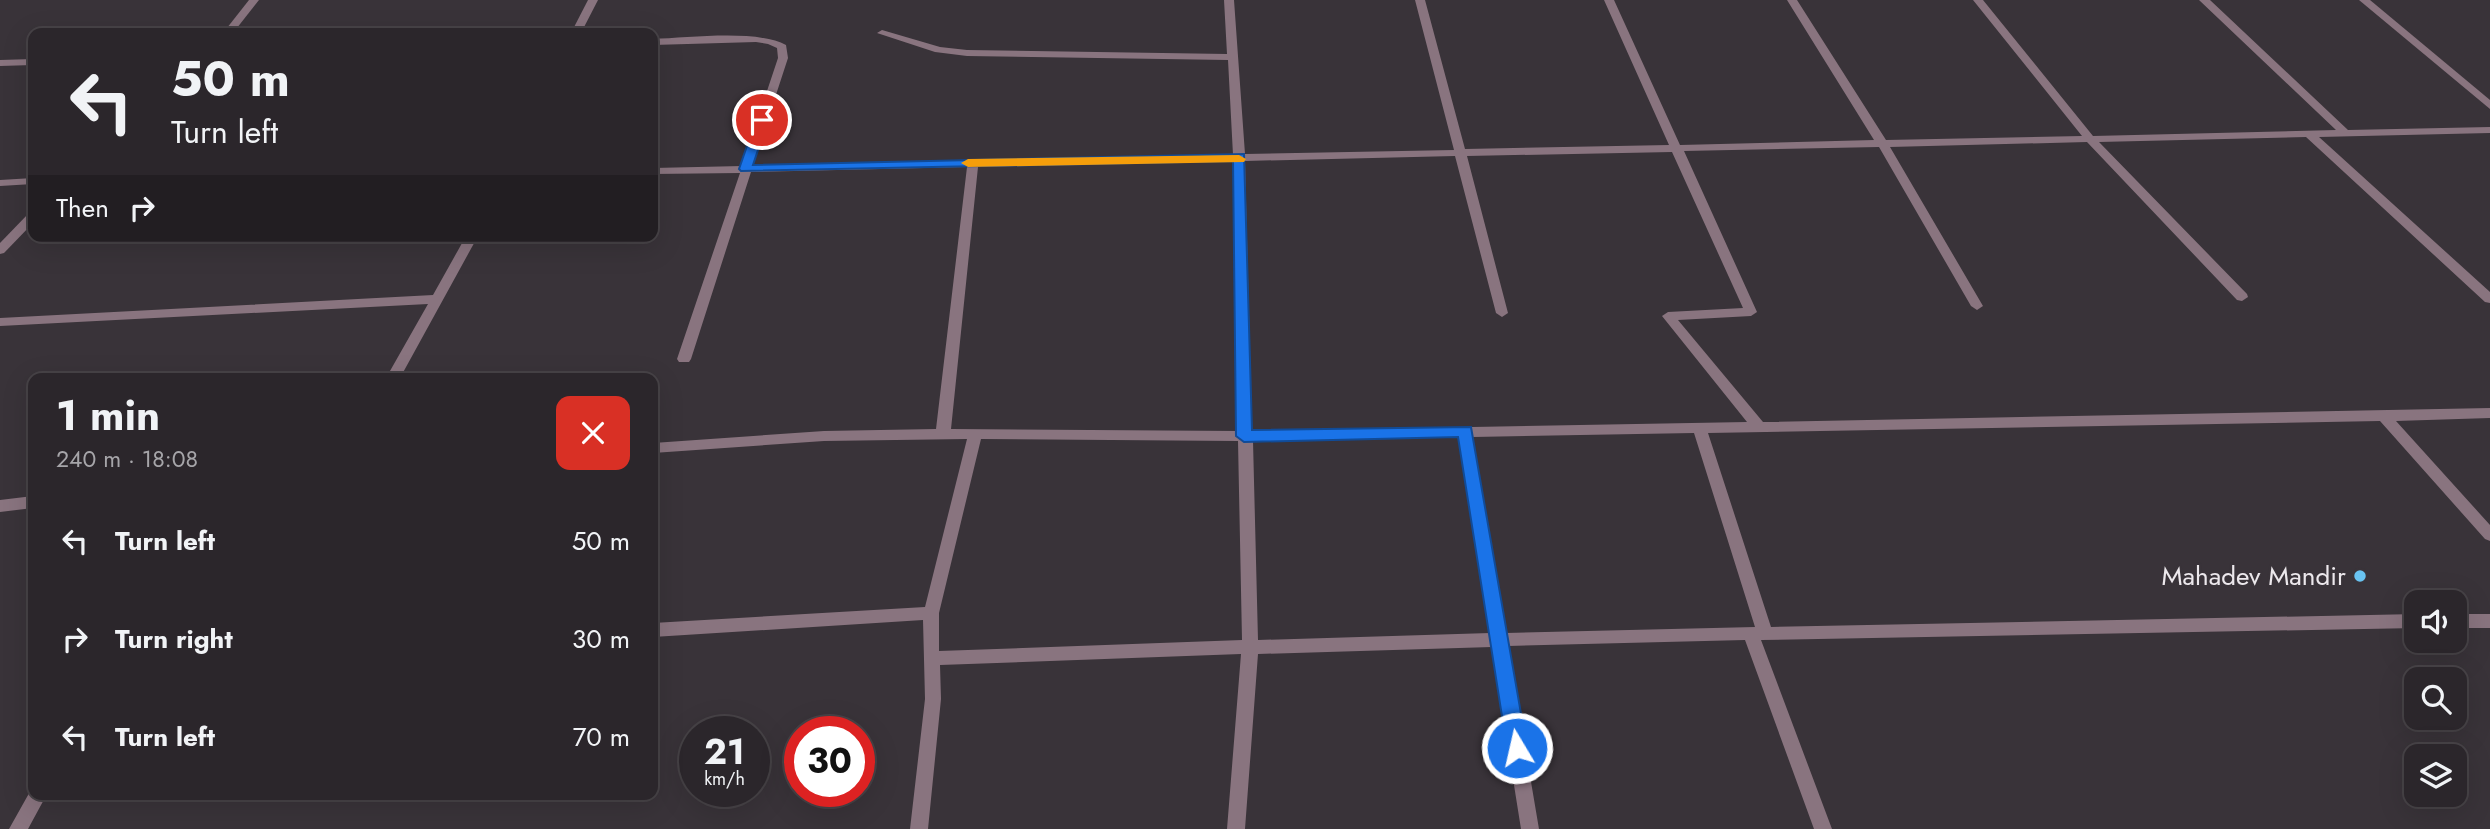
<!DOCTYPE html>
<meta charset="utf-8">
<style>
body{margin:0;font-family:Jost,sans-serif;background:#332e33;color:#f1f3f6;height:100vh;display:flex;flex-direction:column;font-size:26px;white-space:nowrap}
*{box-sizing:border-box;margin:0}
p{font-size:23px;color:#a6a5a9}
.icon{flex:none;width:38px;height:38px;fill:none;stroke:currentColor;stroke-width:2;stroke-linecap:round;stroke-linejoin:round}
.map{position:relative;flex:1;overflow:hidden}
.sheet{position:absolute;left:28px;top:373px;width:630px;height:427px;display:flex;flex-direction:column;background:#2b262b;border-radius:14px;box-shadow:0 7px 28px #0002,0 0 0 2px #474347}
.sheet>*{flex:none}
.guide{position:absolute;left:28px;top:28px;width:630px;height:214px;border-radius:14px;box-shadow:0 7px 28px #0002,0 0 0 2px #474347;background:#2b262b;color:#f1f3f6;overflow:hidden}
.buttons{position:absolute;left:2404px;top:590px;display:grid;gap:14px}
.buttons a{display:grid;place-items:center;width:63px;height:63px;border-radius:14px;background:#2b262b;box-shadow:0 7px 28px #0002,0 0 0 2px #474347;font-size:35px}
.speed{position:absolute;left:679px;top:716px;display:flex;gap:14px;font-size:35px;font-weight:700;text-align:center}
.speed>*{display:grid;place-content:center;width:91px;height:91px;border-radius:50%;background:#2b262b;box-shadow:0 7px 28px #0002,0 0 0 2px #474347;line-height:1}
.speed small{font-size:18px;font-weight:400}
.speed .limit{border:10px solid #d22;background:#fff;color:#111}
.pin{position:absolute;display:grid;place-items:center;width:60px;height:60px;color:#fff;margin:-30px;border:4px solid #fff;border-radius:50%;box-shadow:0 2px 7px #0007}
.me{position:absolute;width:77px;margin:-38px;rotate:351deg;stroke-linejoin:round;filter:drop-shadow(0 0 5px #0008)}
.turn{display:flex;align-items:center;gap:24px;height:147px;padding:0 28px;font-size:32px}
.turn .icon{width:91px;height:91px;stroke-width:2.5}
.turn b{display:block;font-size:49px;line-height:60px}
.then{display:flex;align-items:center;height:66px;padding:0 28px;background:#0003;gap:14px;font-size:26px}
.round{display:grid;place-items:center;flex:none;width:74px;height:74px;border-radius:14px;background:#332e33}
.overview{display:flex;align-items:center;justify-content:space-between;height:119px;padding:0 28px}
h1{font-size:42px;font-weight:700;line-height:52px}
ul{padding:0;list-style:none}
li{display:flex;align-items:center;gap:21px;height:98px;padding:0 28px}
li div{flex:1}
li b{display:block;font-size:26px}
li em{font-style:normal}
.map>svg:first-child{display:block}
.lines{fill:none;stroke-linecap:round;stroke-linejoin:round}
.street{fill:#89747f;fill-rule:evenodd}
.route{fill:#1a73e8;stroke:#114b97;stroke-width:2}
.slow{fill:#f59e0b}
.poi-dot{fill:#69c3f1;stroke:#393339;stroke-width:2.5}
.labels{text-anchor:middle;stroke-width:5;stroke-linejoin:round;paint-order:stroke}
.poi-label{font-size:26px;fill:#ece8ec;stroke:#393339;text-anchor:end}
</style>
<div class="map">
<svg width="2490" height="829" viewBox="0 0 2490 829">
<rect width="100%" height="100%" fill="#393339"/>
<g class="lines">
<!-- street -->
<g class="street">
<path d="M249 0H259L233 33H223Z"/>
<path d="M588 0H598L581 33H571Z"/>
<path d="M1224 0H1234L1245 154 1454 150 1415 0H1425L1465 149 1669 145 1604 0H1614L1680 145 1874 140 1787 0H1797L1886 140 2082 136 1973 0H1983L2093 136 2336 130 2199 0H2210L2348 130 2490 127V133L2319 137 2490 292V303L2485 302 2306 137 2099 142 2247 294 2248 297 2242 301 2237 300 2087 142 1890 147 1983 306 1977 310 1971 306 1879 147 1684 151 1757 312 1751 316 1678 320 1763 422 2490 408V418L2396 421 2490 525V541L2485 539 2380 421 1708 433 1771 627 2417 614V628L1761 640 1832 829H1814L1745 640 1508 646 1539 829H1521L1492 647 1258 654 1245 829H1227L1241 654 940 665 941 699 928 829H910L925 699 923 620 653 637V623L925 607 967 439 824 441 653 453V443L824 431 936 429 967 167 751 172 691 359 689 362H679L677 359 740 173 653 174V168L742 166 778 58 777 48 768 44 756 42 653 45V39C688 38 756 29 786 45L788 58 753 165 1233 155 1228 60 967 56 935 52 877 33 882 30 940 47 967 50 1227 54ZM1672 152 1743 308 1668 312 1662 316 1747 422 1252 431 1245 161 1455 156 1496 313 1502 317 1508 313 1467 156ZM1233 161 1238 431 951 429 978 167ZM1694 433 1755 627 1506 633 1473 437ZM1459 437 1490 633 1258 640 1253 441ZM981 439 1238 441 1242 640 939 651V613Z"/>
<path d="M2359 0H2370L2490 100V109Z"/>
<path d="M33 59V65L0 66V60Z"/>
<path d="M33 178V184L0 186V180Z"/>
<path d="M33 212V223L4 253 0 254V243L29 213Z"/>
<path d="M466 236H478L400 378H386L428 304 0 326V318L433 295Z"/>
<path d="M33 496V508L0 512V500Z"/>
<rect x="2455" y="614" width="35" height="14"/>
<path d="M32 788 33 794H47L28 829H9Z"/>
</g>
</g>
<!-- route -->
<path class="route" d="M762 116 768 120 753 165 1244 154 1252 430 1471 427 1527 748 1524 754 1517 757 1510 754 1507 748 1458 437 1244 442 1236 436 1233 161 741 171 739 169 756 120Z"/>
<!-- slow -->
<path class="slow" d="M1239 155 1246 159 1244 162 968 167 961 163 968 159Z"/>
<!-- markers -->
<circle class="poi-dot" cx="2360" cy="576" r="7"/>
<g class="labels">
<!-- poi labels -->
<g class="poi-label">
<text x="2346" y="585">Mahadev Mandir</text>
</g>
</g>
</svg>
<div class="buttons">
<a><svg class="icon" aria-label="sound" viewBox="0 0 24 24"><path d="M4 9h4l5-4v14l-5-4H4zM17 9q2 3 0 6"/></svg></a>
<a><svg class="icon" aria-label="search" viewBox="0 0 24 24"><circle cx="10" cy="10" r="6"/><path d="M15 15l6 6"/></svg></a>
<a><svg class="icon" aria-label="layers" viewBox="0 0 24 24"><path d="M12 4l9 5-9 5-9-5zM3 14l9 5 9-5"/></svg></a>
</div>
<div class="speed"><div>21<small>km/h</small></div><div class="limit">30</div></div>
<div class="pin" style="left:762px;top:120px;background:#d93025"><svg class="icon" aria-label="arrive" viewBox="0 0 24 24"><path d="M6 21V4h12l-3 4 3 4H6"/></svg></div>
<svg class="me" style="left:1517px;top:748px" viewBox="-20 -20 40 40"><circle r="17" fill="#1a73e8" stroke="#fff" stroke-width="3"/><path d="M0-11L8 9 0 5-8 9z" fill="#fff"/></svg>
<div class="guide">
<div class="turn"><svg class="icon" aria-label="left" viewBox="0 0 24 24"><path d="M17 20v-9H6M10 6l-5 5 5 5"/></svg><div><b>50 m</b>Turn left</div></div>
<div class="then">Then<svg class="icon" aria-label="right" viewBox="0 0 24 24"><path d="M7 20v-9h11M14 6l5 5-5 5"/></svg></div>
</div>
<section class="sheet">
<div class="overview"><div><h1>1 min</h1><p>240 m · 18:08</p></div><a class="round" style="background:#d93025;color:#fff"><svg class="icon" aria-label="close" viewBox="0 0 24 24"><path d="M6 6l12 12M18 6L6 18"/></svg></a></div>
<ul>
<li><svg class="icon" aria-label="left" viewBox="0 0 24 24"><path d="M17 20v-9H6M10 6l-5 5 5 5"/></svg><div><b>Turn left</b></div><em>50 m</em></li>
<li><svg class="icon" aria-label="right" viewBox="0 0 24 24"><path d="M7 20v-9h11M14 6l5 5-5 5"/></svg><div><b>Turn right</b></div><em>30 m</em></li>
<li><svg class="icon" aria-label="left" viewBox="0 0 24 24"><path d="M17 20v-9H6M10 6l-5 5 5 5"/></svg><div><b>Turn left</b></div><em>70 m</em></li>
</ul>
</section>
</div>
